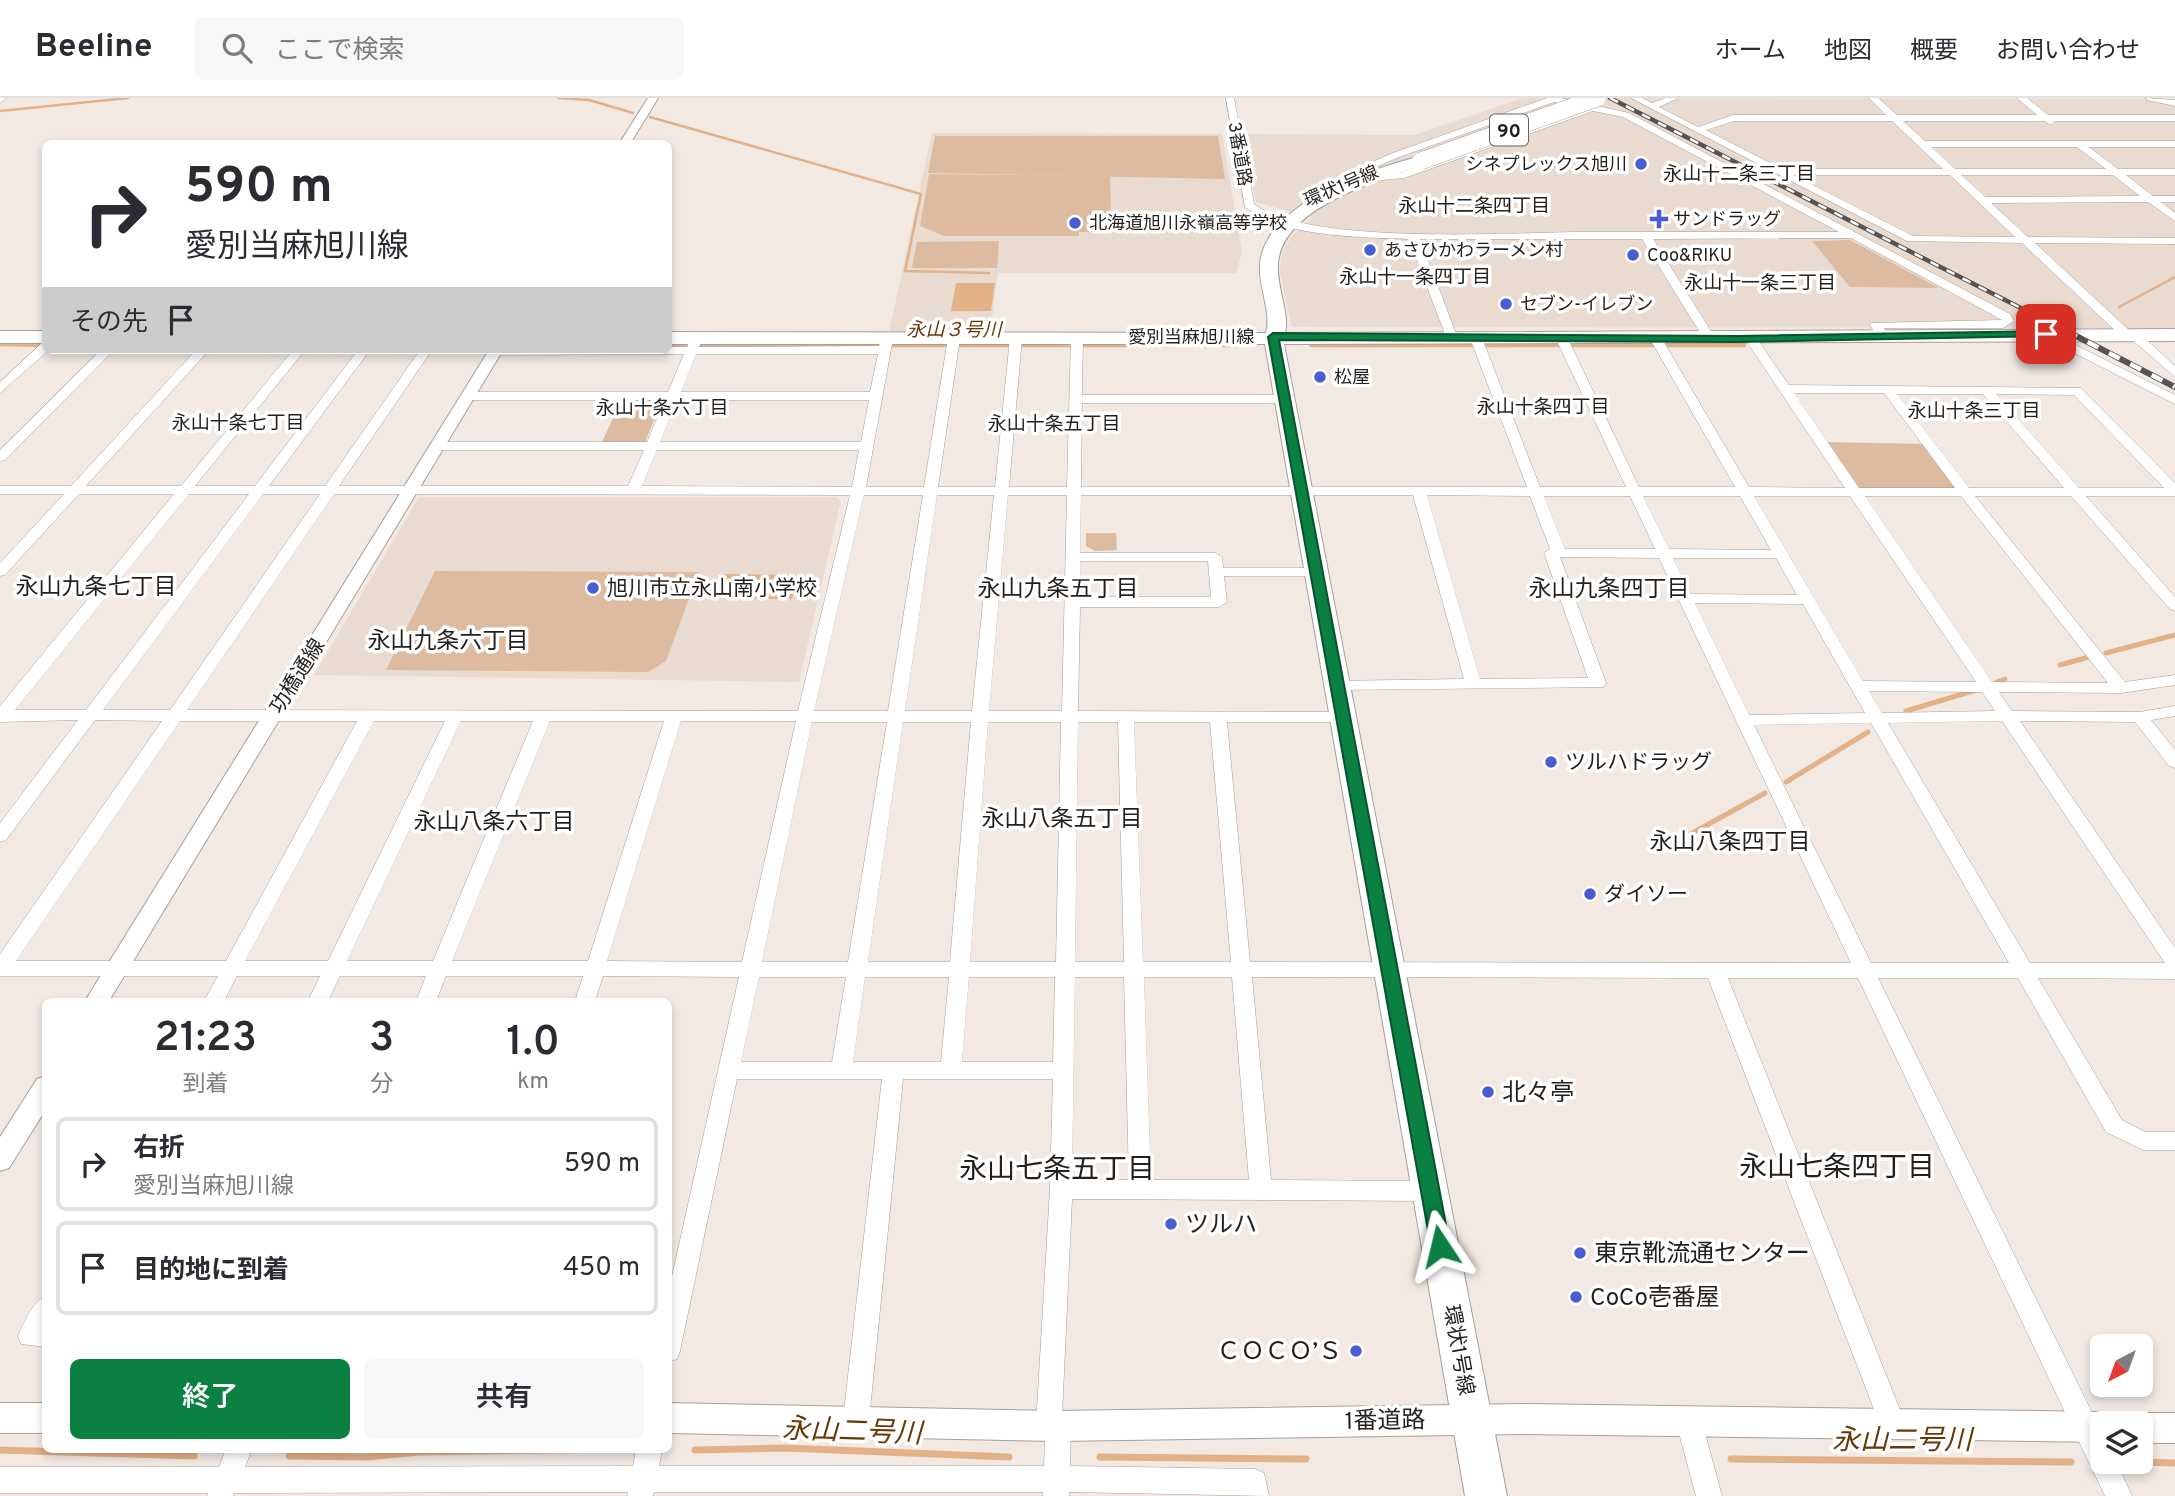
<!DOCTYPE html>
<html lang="ja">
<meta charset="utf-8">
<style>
body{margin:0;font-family:Overpass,"Noto Sans JP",sans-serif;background:#f7f7f7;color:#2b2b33;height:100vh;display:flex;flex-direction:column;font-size:26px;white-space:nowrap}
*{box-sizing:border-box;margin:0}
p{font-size:23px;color:#7c7c81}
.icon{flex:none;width:38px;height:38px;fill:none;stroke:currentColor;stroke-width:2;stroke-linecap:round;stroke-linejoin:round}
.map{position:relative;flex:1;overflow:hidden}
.sheet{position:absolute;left:42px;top:900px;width:630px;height:455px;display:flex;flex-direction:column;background:#fff;border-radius:10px;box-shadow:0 4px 10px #0003}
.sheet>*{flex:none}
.banner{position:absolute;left:42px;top:42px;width:630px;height:214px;border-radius:10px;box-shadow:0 4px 10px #0003;background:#fff;color:#2b2b33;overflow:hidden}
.needle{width:46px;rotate:221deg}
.fabs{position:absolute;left:2090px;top:1236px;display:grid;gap:14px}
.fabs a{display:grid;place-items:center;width:63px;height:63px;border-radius:10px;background:#fff;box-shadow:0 4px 10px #0003;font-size:35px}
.pin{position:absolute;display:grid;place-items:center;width:60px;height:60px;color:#fff;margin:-30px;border-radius:14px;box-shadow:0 4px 10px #0006}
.me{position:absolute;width:77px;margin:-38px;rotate:350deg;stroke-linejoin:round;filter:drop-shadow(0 0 5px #0008)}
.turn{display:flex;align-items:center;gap:24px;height:147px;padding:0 28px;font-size:32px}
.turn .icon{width:91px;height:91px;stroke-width:2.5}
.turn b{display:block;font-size:49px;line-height:60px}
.then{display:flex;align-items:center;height:66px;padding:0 28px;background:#0003;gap:14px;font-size:26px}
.eta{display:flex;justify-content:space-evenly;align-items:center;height:119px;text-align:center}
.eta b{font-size:42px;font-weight:600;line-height:49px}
.action{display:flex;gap:14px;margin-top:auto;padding:14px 28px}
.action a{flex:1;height:80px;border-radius:10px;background:#0b8043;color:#fff;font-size:28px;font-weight:600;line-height:80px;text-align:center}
.action a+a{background:#f7f7f7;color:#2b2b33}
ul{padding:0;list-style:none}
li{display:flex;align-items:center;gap:21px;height:94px;margin:0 14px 10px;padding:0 14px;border:4px solid #e1e1e2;border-radius:10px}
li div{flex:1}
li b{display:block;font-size:26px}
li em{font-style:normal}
header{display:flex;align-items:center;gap:42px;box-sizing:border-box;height:98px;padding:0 35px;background:#fff;border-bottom:2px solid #e1e1e2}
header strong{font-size:33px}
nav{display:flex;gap:38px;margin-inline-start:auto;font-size:24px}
.search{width:490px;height:63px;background:#f7f7f7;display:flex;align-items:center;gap:18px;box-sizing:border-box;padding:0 24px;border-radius:10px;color:#7c7c81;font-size:26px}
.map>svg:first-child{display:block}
.built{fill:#eadbd0}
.green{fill:#dcbba0}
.water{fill:#e2b188}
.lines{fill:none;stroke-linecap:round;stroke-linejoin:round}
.stream-far3{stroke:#e2b188;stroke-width:2.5}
.stream-far2{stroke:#e2b188;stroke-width:4.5}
.stream-far1{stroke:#e2b188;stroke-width:5}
.stream{stroke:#e2b188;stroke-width:7}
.minor-casing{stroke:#a79f99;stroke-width:1}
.tertiary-casing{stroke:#a79f99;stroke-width:2}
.primary-casing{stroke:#a79f99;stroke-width:2}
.minor{fill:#fff;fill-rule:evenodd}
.tertiary{fill:#fff;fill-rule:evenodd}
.primary{fill:#fff;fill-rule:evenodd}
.rail-far1-casing{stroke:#585350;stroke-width:4.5}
.rail-casing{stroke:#585350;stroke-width:6}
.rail-far1{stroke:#fff;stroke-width:2.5;stroke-dasharray:9;stroke-linecap:butt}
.rail{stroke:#fff;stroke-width:4.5;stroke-dasharray:12;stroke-linecap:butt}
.primary-bridge-casing{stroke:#a79f99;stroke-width:18;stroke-linecap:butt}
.primary-bridge{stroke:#fff;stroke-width:17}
.route{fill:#0b8043;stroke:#07532c;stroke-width:2}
.poi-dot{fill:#485dd1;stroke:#fff;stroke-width:2.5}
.labels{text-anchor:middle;stroke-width:7;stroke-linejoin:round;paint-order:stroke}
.far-street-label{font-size:18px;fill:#221f1d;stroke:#fff}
.far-poi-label{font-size:18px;fill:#221f1d;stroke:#fff;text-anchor:start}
.shield{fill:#fff;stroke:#646261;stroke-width:2}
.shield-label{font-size:19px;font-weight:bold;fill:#221f1d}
.far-neighbourhood-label{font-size:19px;fill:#221f1d;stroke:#fff}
.far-water-label{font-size:19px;font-style:italic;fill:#673906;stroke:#fff}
.poi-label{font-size:21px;fill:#221f1d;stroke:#fff;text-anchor:start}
.street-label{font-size:21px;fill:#221f1d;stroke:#fff}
.neighbourhood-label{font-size:23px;fill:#221f1d;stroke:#fff}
.near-poi-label{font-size:24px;fill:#221f1d;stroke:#fff;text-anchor:start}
.near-street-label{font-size:24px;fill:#221f1d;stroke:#fff}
.near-neighbourhood-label{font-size:28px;fill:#221f1d;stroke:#fff}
.near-water-label{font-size:28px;font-style:italic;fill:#673906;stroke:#fff}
</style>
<header>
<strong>Beeline</strong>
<div class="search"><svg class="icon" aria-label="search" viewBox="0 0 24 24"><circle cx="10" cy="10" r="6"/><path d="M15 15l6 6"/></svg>ここで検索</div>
<nav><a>ホーム</a><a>地図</a><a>概要</a><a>お問い合わせ</a></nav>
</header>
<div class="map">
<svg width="2175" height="1398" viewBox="0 0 2175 1398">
<rect width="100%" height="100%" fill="#f2e9e3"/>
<!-- built -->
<g class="built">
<path d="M1523 0 2175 1V230L1292 229 1279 171 1283 152 1293 137 1313 120 1256 104 1240 36 1414 37Z"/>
<path d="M932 35 1222 36 1242 154 1236 175H998L990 235 889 234Z"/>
<path d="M419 399H836L841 403 799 584 314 577Z"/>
</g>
<!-- green -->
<g class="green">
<path d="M935 38H1218L1225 81 928 75Z"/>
<path d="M929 76 1110 78 1111 125 1091 134H1079V138H944L920 128Z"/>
<path d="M1850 142 1939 190 1850 189 1812 143Z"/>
<path d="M999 143 997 170H912L917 144Z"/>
<path d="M642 301H663L645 344H602L613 320H633Z"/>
<path d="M1822 344 1926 346 1965 395 1856 394Z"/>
<path d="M1086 435H1116L1117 452 1095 453 1086 448Z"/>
<path d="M435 473 699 474 666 563 648 574 386 572Z"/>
</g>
<!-- water -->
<g class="water">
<path d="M956 185H995L991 213H951Z"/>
<path d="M720 476 798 477 792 501 712 500Z"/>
</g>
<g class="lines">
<!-- stream-far3 -->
<g class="stream-far3">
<path d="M558 0 589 2 633 15"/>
<path d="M0 13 128 0"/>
<path d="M650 19 921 96 905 173 989 175"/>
<path d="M2119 209 2175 179"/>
</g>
<!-- stream-far2 -->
<g class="stream-far2">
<path d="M0 246 46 247"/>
<path d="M668 247H1239"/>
<path d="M1311 247H1744"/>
</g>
<!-- stream-far1 -->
<g class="stream-far1">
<path d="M2106 555 2175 537"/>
<path d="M2060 567 2089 559"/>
<path d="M1997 584 2005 581"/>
<path d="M1906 613 1976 592"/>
<path d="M1786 684 1868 634"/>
<path d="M1676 744 1765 695"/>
</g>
<!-- stream -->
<g class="stream">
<path d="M0 1352 194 1358"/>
<path d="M695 1352 785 1350 1009 1359"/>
<path d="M289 1358 368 1359 418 1354 607 1351"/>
<path d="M1100 1359 1306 1361"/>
<path d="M1731 1361 2071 1364"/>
<path d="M2138 1364 2175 1365"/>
</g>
<defs>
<g id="minor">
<path d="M0 0H7L0 5Z"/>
<path d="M1226 0H1234L1254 106C1305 147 1508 135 1579 134 1665 134 1752 134 1839 134L1623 19 1593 13 1404 80 1372 83 1367 80 1372 77 1400 75 1583 10 1554 4 1399 59 1376 69 1365 79 1357 77 1370 65 1393 55 1547 0H1561L1629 15 2010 216 2014 223 2003 230H1884L1890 240 1884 244 1880 243 1870 227 1872 225 2002 222 1851 140 1653 141 1716 241 1710 245 1704 241 1642 141H1420L1458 241 1448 244 1409 141C1361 139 1284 140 1245 109Z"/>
<path d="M1631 0H1642L1652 5 1666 0H1678L1659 9 1698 29 1733 17H1886L1869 0H1878L1897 17H2037L2017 0H2027L2048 17H2175V23H2055L2051 27 2044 23H1903L1925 43H2175V49H2089L2118 71H2175V77H2126L2153 98H2175V104H2161L2175 115V123L2148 104 1991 105 2028 139 2175 140V146L2035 145 2131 234H2138L2175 268V279L2130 240H2123L2022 145 1907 143ZM1734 23H1892L1943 71H1782L1706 32ZM1931 49H2077L2106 71H1955ZM1793 77H1950L2015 139 1913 138ZM1961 77H2113L2140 98 1985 99Z"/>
<path d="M2146 0 2175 2V8L2147 2Z"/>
<path d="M2046 232 2175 297V306L2042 239 2040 236Z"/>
<path d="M954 236 960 240 938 389H995L1010 240 1016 236 1022 240 1009 389H1067L1071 240 1077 236 1083 240 1082 297H1285L1291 301 1285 305H1082L1081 389H1527L1470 240 1476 236 1482 240 1540 389H1626L1556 241 1562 237 1568 241 1639 389H1735L1650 241 1656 237 1662 241 1749 389 1845 390 1745 241 1747 238H1755L1789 287 2081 290 2175 385V398H2086L2175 499V513L2170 511 2071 398H1975L2125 584 2175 577V587L2121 595 1999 594 2012 613 2140 614 2175 608V618L2151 622 2175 652V670L2169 668 2135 624 2020 623 2175 850V881L2038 880 2122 1022 2145 1034H2175V1052H2143L2106 1034 2018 880H1878L2102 1335V1363H2116L2132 1398H2105L1858 880H1728L1906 1327 1902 1336 1893 1339 1884 1336 1880 1327 1708 880 1252 879 1271 1082 1430 1083 1438 1086 1441 1093 1438 1100 1430 1103 1072 1101 1062 1317 1067 1319 1071 1328 1070 1368 1255 1371 1264 1375 1269 1398 1069 1394V1398H1043V1394H654L653 1398H627L628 1394 234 1395 233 1398H207L208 1395H0V1369H219L226 1351H252L245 1369 633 1368 636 1351H662L659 1368H1044L1045 1339 1040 1337 1036 1328 1050 1091 1053 981H903L869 1322 865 1331 856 1334 847 1331 843 1322 882 981H737L680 1253 677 1261 668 1264V1196L739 879 603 878 595 903H575L583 878H446L436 903H416L426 878H340L328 903H308L320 878H237L224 903H204L218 878H0V856L162 623 95 622 6 742 0 744V725L78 622 0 624V608L174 396H79L5 477 0 478V465L64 396H0V388H71L196 252H209L86 388H181L293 252H305L195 388H255L358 252H370L269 388H325L420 252H432L339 388H628L644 352H437L430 348 437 344H647L665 302H469L463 298 469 294H668L684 256 496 257 491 252H668V249H687L692 239 696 238 702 242 699 249 879 248 881 240 887 236 893 240 866 389H924L948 240ZM696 256H878L870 294H681ZM1794 295H1884L1955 390H1859ZM1897 296H1983L2064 390H1969ZM1996 296 2074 297 2164 390H2079ZM677 302H869L861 344H660ZM657 352H859L852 389 642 388ZM189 396H249L86 612H15ZM263 396H320L170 612H103ZM334 396 850 397 798 613 187 612ZM864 397H923L888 613H814ZM937 397H994L972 613H905ZM1008 397H1067L1062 613H989ZM1081 397H1413L1464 581 1331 583 1329 587 1331 591 1337 592 1604 589 1606 585 1560 459 1659 460 1851 865 1250 864 1227 624H1342L1350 619 1342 614 1078 613 1080 509H1219L1227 504 1224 478H1316L1323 474 1316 470H1223L1222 459 1215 455H1080ZM1427 397 1530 398 1550 451 1544 455 1588 580 1480 581ZM1544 398H1630L1655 451H1565ZM1643 398H1740L1771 452 1669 451ZM1754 398H1850L1976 584 1863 583ZM1865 398H1961L2108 585 1992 584ZM1673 460H1776L1797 497 1690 496ZM1080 463H1208L1211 499H1080ZM1695 505 1803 506 1865 615 1749 617ZM1869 593 1982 594 1995 613 1882 615ZM180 623H357L226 863H16ZM374 623H445L328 863H245ZM461 623H533L433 863H347ZM550 623H664L588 863H452ZM681 623H796L742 864 607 863ZM2002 623 2165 865H2030L1888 625ZM812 624H887L848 864H762ZM903 624H971L950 864H868ZM988 624H1061L1056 864H970ZM1078 624H1118L1124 864H1075ZM1134 624H1210L1231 864H1143ZM1871 625 2009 865H1871L1754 627ZM759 879H846L832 964H741ZM865 879H949L941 964H853ZM969 879H1055L1053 964H962ZM1075 879H1124L1129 1082 1072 1081ZM1144 879H1232L1249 1082H1151Z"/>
<path d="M42 245H46V252H49L0 295V284Z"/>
<path d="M101 252H114L5 362 0 363V352Z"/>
<path d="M46 1198V1249L21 1246 18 1238C24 1225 32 1204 46 1198Z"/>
<path d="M1689 1312 1698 1315 1702 1324 1722 1398H1696L1676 1324 1680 1315Z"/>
</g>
<g id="tertiary">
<path d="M648 0H658L630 46H619Z"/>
<path d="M489 252H503L109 903H85Z"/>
<path d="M46 978V1011L9 1070 0 1073V1039L37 981Z"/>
<rect x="0" y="1305" width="46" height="30"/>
<path d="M668 1305 1058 1313 1524 1306 2102 1314 2113 1318 2115 1325H2102V1344L1524 1336 1058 1343 668 1335Z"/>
<path d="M2140 1315H2175V1345H2140V1325H2127L2129 1319Z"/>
</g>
<g id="primary">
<path d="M1421 58 1426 60V66C1381 82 1282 108 1278 166 1276 188 1290 215 1285 235L2175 231V243L1284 246 1507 1398H1465L1265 246H668V234L1266 235C1272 215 1258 188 1260 166 1265 105 1371 71 1421 58Z"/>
<rect x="0" y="233" width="46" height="12"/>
</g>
</defs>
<!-- minor casing -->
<use href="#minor" class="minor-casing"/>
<!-- tertiary casing -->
<use href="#tertiary" class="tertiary-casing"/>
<!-- primary casing -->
<use href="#primary" class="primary-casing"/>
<!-- minor -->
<use href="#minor" class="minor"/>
<!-- tertiary -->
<use href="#tertiary" class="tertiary"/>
<!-- primary -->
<use href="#primary" class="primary"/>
<defs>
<path id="rail-far1" d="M1610 0 2048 224"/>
<path id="rail" d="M2045 222 2175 289"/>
</defs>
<!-- rail-far1 casing -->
<use href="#rail-far1" class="rail-far1-casing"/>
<!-- rail casing -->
<use href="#rail" class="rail-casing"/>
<!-- rail-far1 -->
<use href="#rail-far1" class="rail-far1"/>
<!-- rail -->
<use href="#rail" class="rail"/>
<defs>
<path id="primary-bridge" d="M1421 63 1597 0"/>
</defs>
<!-- primary-bridge casing -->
<use href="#primary-bridge" class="primary-bridge-casing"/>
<!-- primary-bridge -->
<use href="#primary-bridge" class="primary-bridge"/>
</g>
<!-- route -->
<path class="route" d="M2046 233 2049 234V238L1736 244 1279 242 1450 1148 1447 1155 1440 1157 1432 1155 1268 239 1273 235 1736 238Z"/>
<!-- markers -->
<g class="poi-dot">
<circle cx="1641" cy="66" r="7"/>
<path d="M1655.5 110.5h7v7h7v7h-7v7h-7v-7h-7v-7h7z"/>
<circle cx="1075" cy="125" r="7"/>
<circle cx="1370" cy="152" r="7"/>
<circle cx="1633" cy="157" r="7"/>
<circle cx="1506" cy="206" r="7"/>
<circle cx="1320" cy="279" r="7"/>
<circle cx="593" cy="490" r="7"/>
<circle cx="1551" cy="664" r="7"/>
<circle cx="1590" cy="796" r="7"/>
<circle cx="1488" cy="994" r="7"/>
<circle cx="1171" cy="1126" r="7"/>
<circle cx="1580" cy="1155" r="7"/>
<circle cx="1576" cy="1199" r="7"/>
<circle cx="1356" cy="1253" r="7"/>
</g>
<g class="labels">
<!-- far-street labels -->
<g class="far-street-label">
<text transform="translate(1240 56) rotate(80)" y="6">3番道路</text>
<text transform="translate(1341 88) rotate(-23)" y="6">環状1号線</text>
<text x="1191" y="245">愛別当麻旭川線</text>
</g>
<!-- far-poi labels -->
<g class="far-poi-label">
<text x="1627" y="72" text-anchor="end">シネプレックス旭川</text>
<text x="1673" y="127">サンドラッグ</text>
<text x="1089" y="131">北海道旭川永嶺高等学校</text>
<text x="1384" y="158">あさひかわラーメン村</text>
<text x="1647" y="163">Coo&amp;RIKU</text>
<text x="1520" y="212">セブン-イレブン</text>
<text x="1334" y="285">松屋</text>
</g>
<!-- shield labels -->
<rect class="shield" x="1490" y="16.5" width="38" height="31" rx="5"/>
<g class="shield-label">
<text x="1509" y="39">90</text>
</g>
<!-- far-neighbourhood labels -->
<g class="far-neighbourhood-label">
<text x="1739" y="82">永山十二条三丁目</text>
<text x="1474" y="114">永山十二条四丁目</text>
<text x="1415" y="185">永山十一条四丁目</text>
<text x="1760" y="191">永山十一条三丁目</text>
<text x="1543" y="315">永山十条四丁目</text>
<text x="662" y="316">永山十条六丁目</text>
<text x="1974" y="319">永山十条三丁目</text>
<text x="238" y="331">永山十条七丁目</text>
<text x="1054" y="332">永山十条五丁目</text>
</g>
<!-- far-water labels -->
<g class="far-water-label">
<text x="954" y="238">永山３号川</text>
</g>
<!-- poi labels -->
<g class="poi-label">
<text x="607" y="497">旭川市立永山南小学校</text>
<text x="1565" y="671">ツルハドラッグ</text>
<text x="1604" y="803">ダイソー</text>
</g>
<!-- street labels -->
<g class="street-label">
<text transform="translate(297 578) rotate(-58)" y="7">功橋通線</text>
<text transform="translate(1459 1252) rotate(80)" y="7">環状1号線</text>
</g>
<!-- neighbourhood labels -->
<g class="neighbourhood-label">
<text x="96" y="496">永山九条七丁目</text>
<text x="1058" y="498">永山九条五丁目</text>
<text x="1609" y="498">永山九条四丁目</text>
<text x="448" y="550">永山九条六丁目</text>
<text x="1062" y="728">永山八条五丁目</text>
<text x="494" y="731">永山八条六丁目</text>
<text x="1730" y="751">永山八条四丁目</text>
</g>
<!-- near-poi labels -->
<g class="near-poi-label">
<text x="1502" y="1002">北々亭</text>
<text x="1185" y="1134">ツルハ</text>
<text x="1594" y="1163">東京靴流通センター</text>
<text x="1590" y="1207">CoCo壱番屋</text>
<text x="1342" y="1261" text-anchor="end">ＣＯＣＯ’Ｓ</text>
</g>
<!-- near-street labels -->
<g class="near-street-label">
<text transform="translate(1385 1322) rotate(-1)" y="8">1番道路</text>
</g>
<!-- near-neighbourhood labels -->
<g class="near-neighbourhood-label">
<text x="1837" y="1078">永山七条四丁目</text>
<text x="1057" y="1080">永山七条五丁目</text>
</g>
<!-- near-water labels -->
<g class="near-water-label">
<text transform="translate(852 1332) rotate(2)" y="10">永山二号川</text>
<text x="1902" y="1351">永山二号川</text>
</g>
</g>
</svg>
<div class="fabs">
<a><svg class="needle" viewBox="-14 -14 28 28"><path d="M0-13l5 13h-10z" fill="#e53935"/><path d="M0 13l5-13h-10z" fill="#7c7c81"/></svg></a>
<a><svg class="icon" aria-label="layers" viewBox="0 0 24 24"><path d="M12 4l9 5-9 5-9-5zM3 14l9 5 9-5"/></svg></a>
</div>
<div class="pin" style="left:2046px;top:236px;background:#d93025"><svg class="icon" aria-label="arrive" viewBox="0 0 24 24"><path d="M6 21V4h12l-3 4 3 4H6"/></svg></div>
<svg class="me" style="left:1440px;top:1148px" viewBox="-20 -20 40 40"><path d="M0-17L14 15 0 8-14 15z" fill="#0b8043" stroke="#fff" stroke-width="4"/></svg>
<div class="banner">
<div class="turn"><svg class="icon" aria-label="right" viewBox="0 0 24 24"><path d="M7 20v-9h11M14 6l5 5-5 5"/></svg><div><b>590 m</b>愛別当麻旭川線</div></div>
<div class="then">その先<svg class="icon" aria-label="arrive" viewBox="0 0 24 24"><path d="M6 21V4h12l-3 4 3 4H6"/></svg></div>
</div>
<section class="sheet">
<div class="eta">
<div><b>21:23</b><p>到着</p></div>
<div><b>3</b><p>分</p></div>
<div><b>1.0</b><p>km</p></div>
</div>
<ul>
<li><svg class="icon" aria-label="right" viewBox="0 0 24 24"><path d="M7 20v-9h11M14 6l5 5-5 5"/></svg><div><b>右折</b><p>愛別当麻旭川線</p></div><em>590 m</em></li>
<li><svg class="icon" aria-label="arrive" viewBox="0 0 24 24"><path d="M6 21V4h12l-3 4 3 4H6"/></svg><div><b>目的地に到着</b></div><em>450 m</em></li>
</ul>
<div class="action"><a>終了</a><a>共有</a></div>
</section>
</div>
